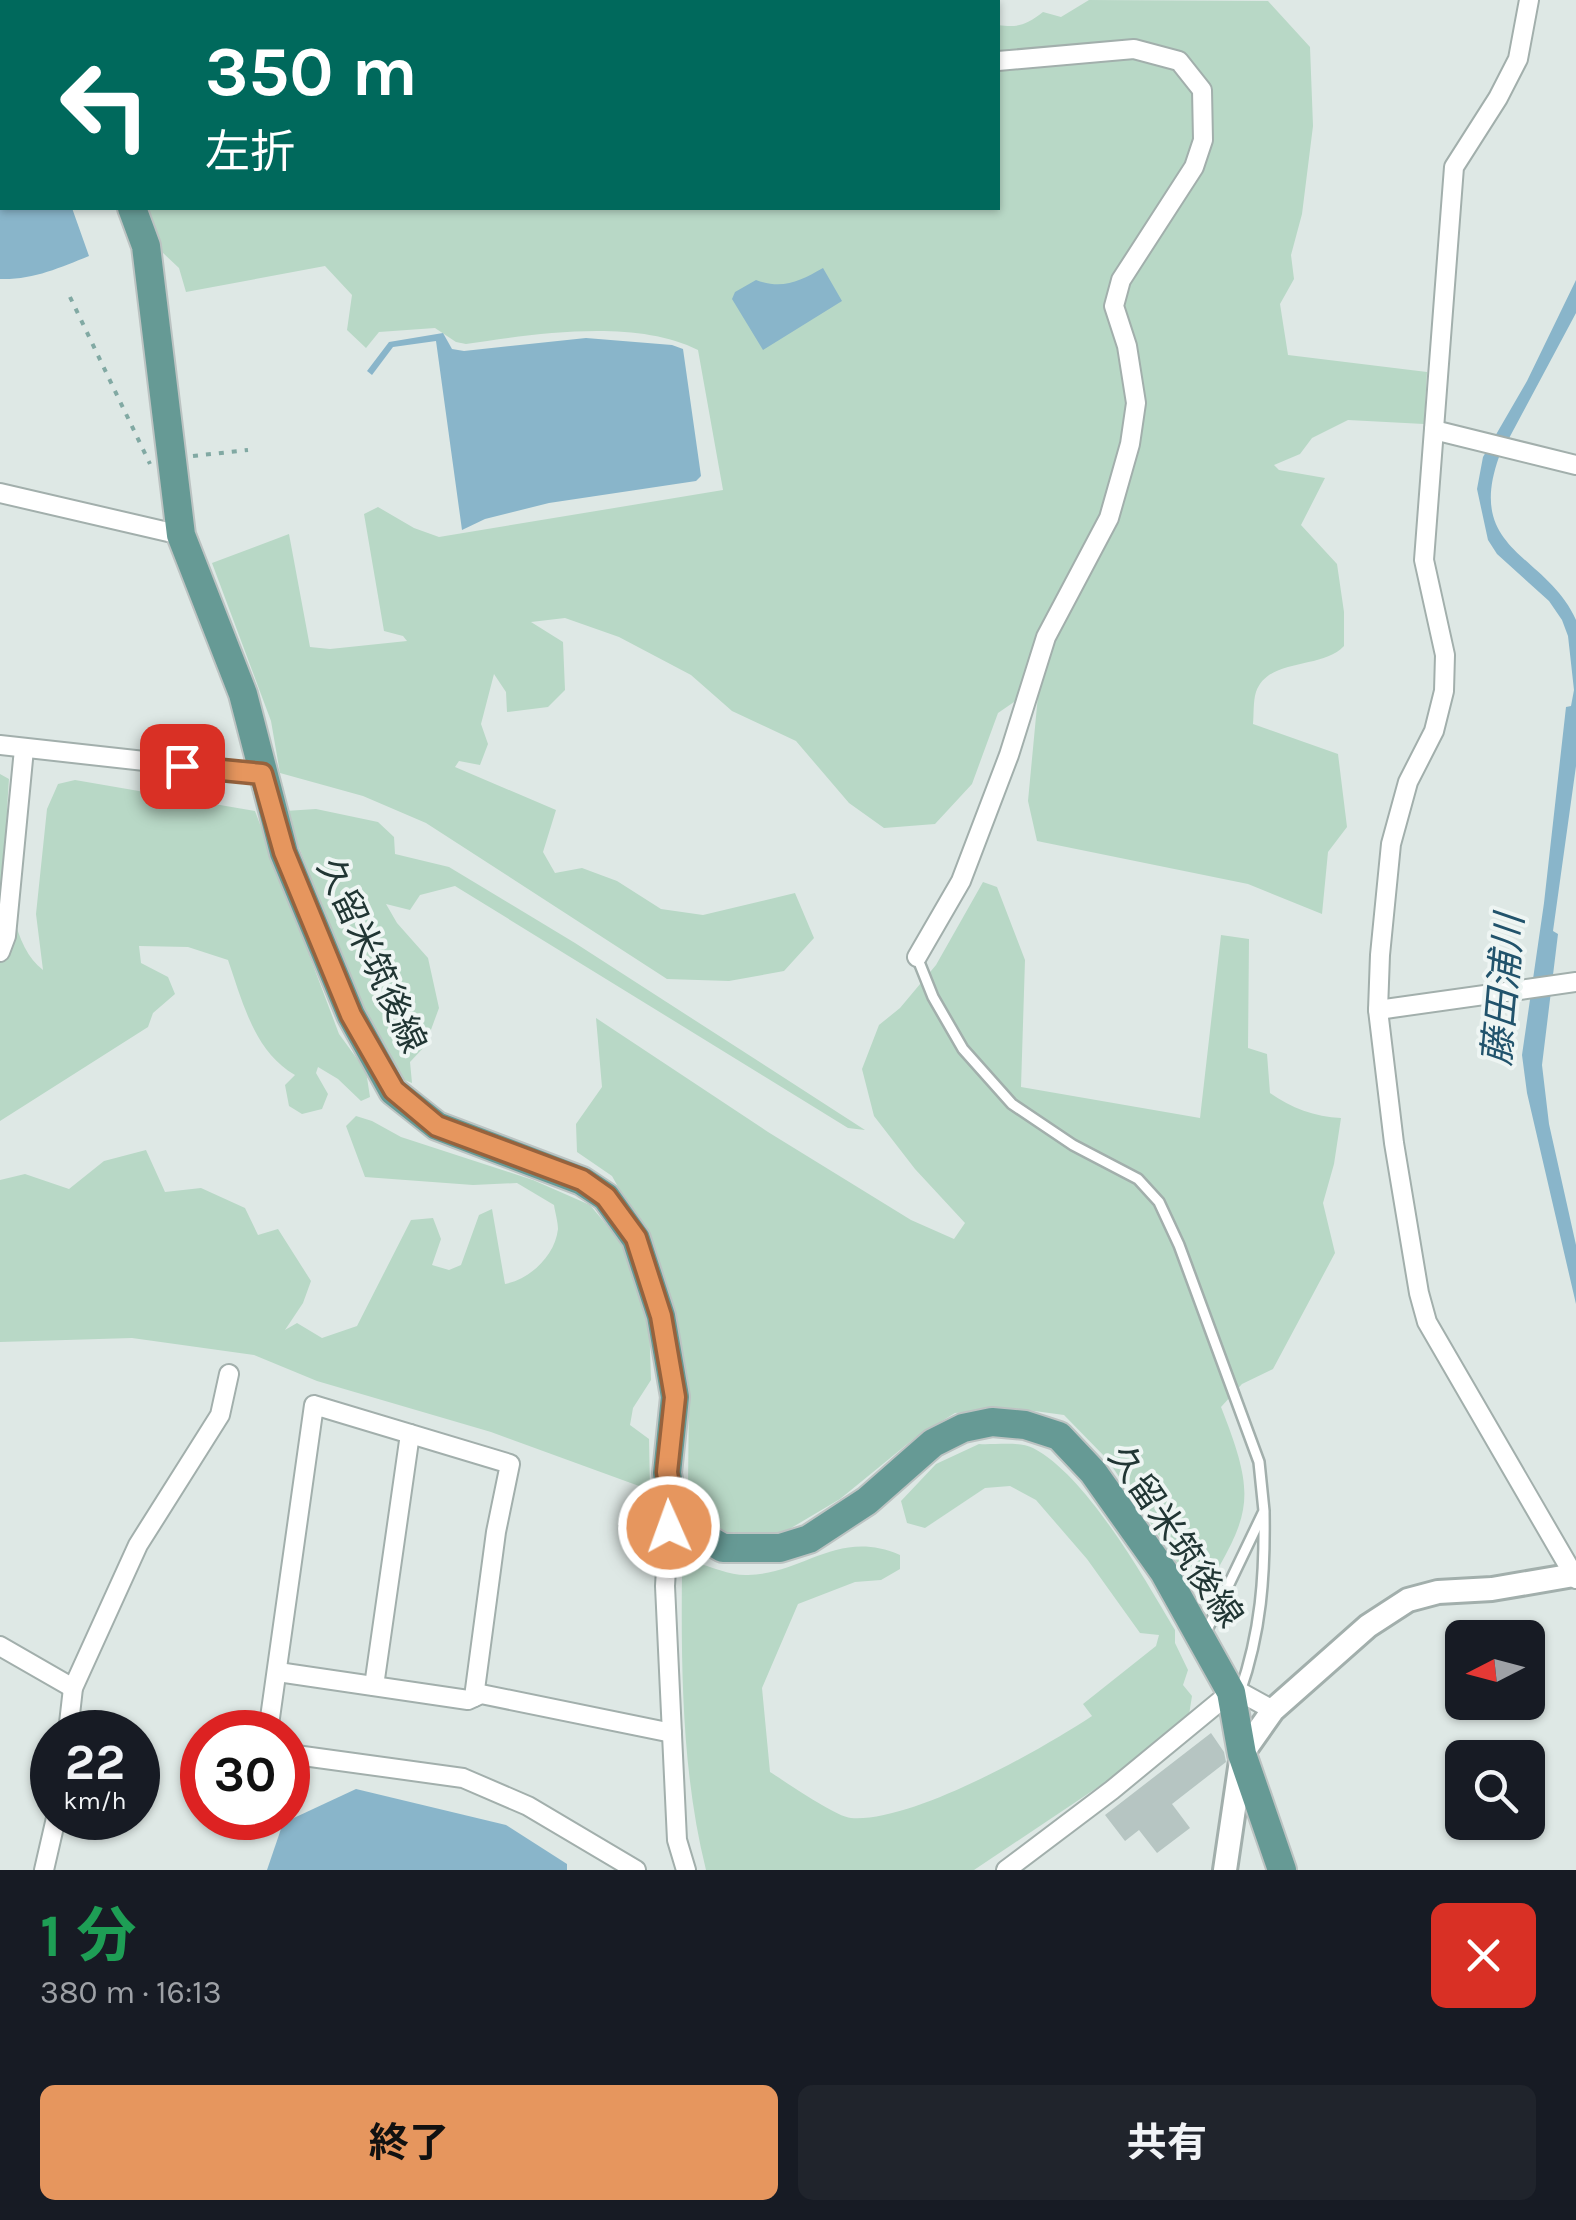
<!DOCTYPE html>
<html lang="ja">
<meta charset="utf-8">
<style>
body{margin:0;font-family:Karla,"Noto Sans JP",sans-serif;background:#20242c;color:#f1f3f6;height:100vh;display:flex;flex-direction:column;font-size:38px;white-space:nowrap}
*{box-sizing:border-box;margin:0}
p{font-size:32px;color:#9ea1a6}
.icon{flex:none;width:55px;height:55px;fill:none;stroke:currentColor;stroke-width:2;stroke-linecap:round;stroke-linejoin:round}
.map{position:relative;height:1870px;overflow:hidden}
.sheet{display:flex;flex-direction:column;background:#171b24;flex:1}
.sheet>*{flex:none}
.banner{position:absolute;left:0px;top:0px;width:1000px;height:210px;box-shadow:0 2px 8px #0004;background:#00695c;color:#fff;overflow:hidden}
.needle{width:65px;rotate:264deg}
.controls{position:absolute;left:1445px;top:1620px;display:grid;gap:20px}
.controls a{display:grid;place-items:center;width:100px;height:100px;border-radius:15px;background:#171b24;box-shadow:0 2px 8px #0004;font-size:50px}
.speed{position:absolute;left:30px;top:1710px;display:flex;gap:20px;font-size:50px;font-weight:700;text-align:center}
.speed>*{display:grid;place-content:center;width:130px;height:130px;border-radius:50%;background:#171b24;box-shadow:0 2px 8px #0004;line-height:1}
.speed small{font-size:25px;font-weight:400}
.speed .limit{border:15px solid #d22;background:#fff;color:#111}
.pin{position:absolute;display:grid;place-items:center;width:85px;height:85px;color:#fff;margin:-42px;border-radius:20px;box-shadow:0 5px 15px #0006}
.me{position:absolute;width:110px;margin:-55px;rotate:358deg;stroke-linejoin:round;filter:drop-shadow(0 0 8px #0008)}
.turn{display:flex;align-items:center;gap:35px;height:210px;padding:0 40px;font-size:45px}
.turn .icon{width:130px;height:130px;stroke-width:2.5}
.turn b{display:block;font-size:70px;line-height:85px}
.round{display:grid;place-items:center;flex:none;width:105px;height:105px;border-radius:15px;background:#20242c}
.headline{display:flex;align-items:center;justify-content:space-between;height:170px;padding:0 40px}
h1{font-size:60px;font-weight:700;line-height:75px;color:#1e9e55}
.button{display:flex;gap:20px;margin-top:auto;padding:20px 40px}
.button a{flex:1;height:115px;border-radius:15px;background:#e6965e;color:#111;font-size:40px;font-weight:700;line-height:115px;text-align:center}
.button a+a{background:#20242c;color:#f1f3f6}
.map>svg:first-child{display:block}
.green{fill:#b8d8c6}
.water{fill:#89b5ca}
.building{fill:#b6c5c2}
.lines{fill:none;stroke-linecap:round;stroke-linejoin:round}
.service-casing{stroke:#a2afac;stroke-width:14}
.minor-casing{stroke:#a2afac;stroke-width:22}
.tertiary-casing{stroke:#a2afac;stroke-width:28}
.primary-casing{stroke:#bcc3c2;stroke-width:32}
.path{stroke:#81a9a3;stroke-width:4;stroke-dasharray:5 8;stroke-linecap:butt}
.service{stroke:#fff;stroke-width:9}
.minor{stroke:#fff;stroke-width:18}
.tertiary{stroke:#fff;stroke-width:22}
.primary{stroke:#669a95;stroke-width:28}
.route-casing{stroke:#96623d;stroke-width:25}
.route{stroke:#e6965e;stroke-width:18}
.labels{text-anchor:middle;stroke-width:8;stroke-linejoin:round;paint-order:stroke}
.street-label{font-size:35px;fill:#213634;stroke:#eef5f3}
.water-label{font-size:38px;font-style:italic;fill:#21536c;stroke:#eef5f3}
</style>
<div class="map">
<svg width="1576" height="1870" viewBox="0 0 1576 1870">
<rect width="100%" height="100%" fill="#dee8e5"/>
<!-- green -->
<g class="green">
<path d="M224 0H952L954 2H225Z"/>
<path d="M1089 0 1268 1 1310 47 1313 126 1302 214 1291 255 1294 279 1280 304 1288 355 1427 372 1424 424 1348 420 1312 438 1300 454 1274 465 1279 470 1325 478 1301 525 1337 564 1344 612V646C1322 670 1268 657 1256 692 1253 701 1254 714 1253 724L1338 754 1347 827 1328 852 1322 914 1248 884 1037 841 1028 801 1039 685 998 713 972 784 935 824 884 828 849 803 796 741 732 711 691 675 619 637 565 618 531 622 563 642 565 690 548 707 507 712 506 692 494 674 481 724 488 744 480 765 459 761 455 767 556 810 543 852 555 873 582 868 617 881 661 909 703 915 795 893 814 938 784 971 729 981 667 979 426 823 363 796 280 773 271 721 212 563 289 534 310 647 330 649 407 641 403 636 384 631 364 514 378 507 414 528 439 537 723 490 698 350C634 318 534 334 466 344L456 342 435 328 379 332 366 348 347 330 352 295 325 266 186 292 179 268 162 252 146 208H998V25C1018 28 1026 25 1043 12L1061 17Z"/>
<path d="M0 774 9 779C5 835 0 937 43 970L36 914 47 809 58 784 75 780 255 811 339 1034 366 1071 370 1097 361 1101 338 1079 318 1067 316 1073 328 1094 322 1109 302 1114 289 1106 285 1085 295 1075C254 1051 243 1003 228 960L188 947 139 946 141 963 168 977 175 994 153 1013 148 1027 0 1121Z"/>
<path d="M316 809 378 822 394 837 395 854 449 867 575 943 865 1130 848 1128 455 886 420 895 410 910 386 904 397 923 428 958 439 1008 425 1046 410 1062 412 1083 397 1077 378 1052 285 811Z"/>
<path d="M983 882 997 887 1025 960 1021 1087 1200 1118 1221 935 1249 939 1248 1048 1267 1054 1270 1093C1291 1108 1315 1117 1341 1118L1334 1164 1323 1203 1335 1253 1273 1369 1242 1384 1221 1407C1258 1501 1251 1513 1201 1598L1107 1459 1064 1415 1013 1408 955 1413 916 1437 840 1499 781 1534 738 1537 714 1527 697 1510 688 1487 689 1395 659 1261 612 1176 577 1152 576 1124 602 1087 596 1018 768 1132 911 1220 954 1239 965 1223 915 1169 874 1116 862 1069 879 1025 900 1008 936 965Z"/>
<path d="M356 1116 372 1121 401 1137 533 1180 590 1205 620 1241 649 1319 651 1380 633 1408 630 1425 649 1439 650 1490 491 1432 317 1381 254 1355 132 1338 0 1342V1180L25 1174 69 1189 104 1161 146 1150 165 1192 201 1188 245 1208 258 1235 278 1229 311 1281 303 1303 285 1330 297 1323 322 1338 357 1326 411 1220 433 1218 441 1239 432 1265 449 1270 461 1265 479 1215 492 1209 505 1284C530 1279 555 1256 558 1229 558 1222 555 1212 554 1205L517 1183 473 1185 365 1177 346 1126Z"/>
<path d="M979 1444C995 1445 1019 1441 1033 1448 1087 1476 1144 1578 1175 1630V1643L1188 1670 1183 1685 1192 1696 1189 1715 1116 1775 974 1870H706C682 1774 681 1670 682 1571L695 1562C711 1567 732 1576 748 1575 804 1574 838 1528 900 1555V1569L881 1580 855 1582 798 1604 762 1688 770 1772C786 1782 836 1817 851 1818 911 1823 1041 1750 1092 1716L1083 1704 1156 1646 1159 1635 1140 1633 1087 1559 1036 1500 1010 1486 985 1488 925 1528 907 1523 901 1501 936 1464Z"/>
</g>
<!-- water -->
<g class="water">
<path d="M0 77 2 208H72L89 256C59 268 33 280 0 279Z"/>
<path d="M823 268 842 301 763 350 732 299 735 292 756 280C783 290 800 281 823 268Z"/>
<path d="M1576 280V313L1499 457C1465 552 1546 553 1576 620V766L1553 931 1558 934 1542 1065 1549 1124 1576 1245V1304L1527 1093 1522 1055 1544 903 1566 707 1571 706 1574 690 1568 636 1562 620 1549 601 1497 554 1488 540 1477 489 1483 457 1527 381Z"/>
<path d="M443 333 452 349 464 351 586 338 672 345 683 349 701 476 696 481 549 503 485 519 462 530 436 341 393 347 372 375 367 371 389 342Z"/>
<path d="M356 1789 506 1825 567 1864V1870H267L283 1823Z"/>
</g>
<!-- building -->
<path class="building" d="M1211 1733 1224 1752 1226 1762 1172 1804 1190 1828 1157 1853 1139 1830 1125 1841 1105 1815Z"/>
<g class="lines">
<defs>
<g id="service">
<path d="M917 957 933 997 963 1049 1012 1104 1073 1145 1138 1179 1159 1202 1179 1245 1259 1462 1264 1511 1206 1632"/>
<path d="M1240 1692C1261 1632 1265 1576 1264 1513"/>
</g>
<g id="minor">
<path d="M1529 0 1518 59 1498 98 1454 167 1424 560 1445 655 1444 691 1434 731 1408 782 1391 844 1380 955 1378 1010 1394 1143 1419 1293 1427 1322 1576 1579"/>
<path d="M1434 430 1576 465"/>
<path d="M0 493 181 535"/>
<path d="M0 745 262 774"/>
<path d="M0 952 6 936 24 749"/>
<path d="M917 957 961 881 1009 755 1046 637 1109 518 1130 444 1136 403 1127 346 1114 306 1121 280 1194 167 1203 140 1202 90 1179 61 1134 49 998 61"/>
<path d="M1378 1010 1576 982"/>
<path d="M670 1503 665 1586 677 1840 686 1870"/>
<path d="M0 1646 73 1688"/>
<path d="M278 1672 468 1700 481 1694 672 1733"/>
<path d="M374 1686 410 1434"/>
<path d="M68 1732 73 1688 138 1545 220 1415 229 1374"/>
<path d="M268 1732 314 1405 510 1464 496 1532 474 1697"/>
<path d="M288 1750 296 1755 463 1778 528 1806 636 1870"/>
<path d="M44 1870 56 1818"/>
<path d="M1006 1870 1112 1790 1231 1692H1240L1273 1710"/>
</g>
<path id="tertiary" d="M1225 1870 1242 1754 1273 1710 1368 1626 1408 1600 1438 1592 1492 1589 1574 1575"/>
<g id="primary">
<path d="M53 0 54 2"/>
<path d="M132 208 146 246 181 535 243 694 284 853 351 1015 393 1091 437 1126 582 1181 606 1197 636 1239 661 1316 675 1397 667 1473 671 1498 686 1527 723 1548H780L809 1539 867 1501 933 1443 963 1428 992 1422 1025 1425 1059 1436 1093 1472 1164 1572 1231 1692 1242 1754 1282 1870"/>
</g>
</defs>
<!-- service casing -->
<use href="#service" class="service-casing"/>
<!-- minor casing -->
<use href="#minor" class="minor-casing"/>
<!-- tertiary casing -->
<use href="#tertiary" class="tertiary-casing"/>
<!-- primary casing -->
<use href="#primary" class="primary-casing"/>
<!-- path -->
<g class="path">
<path d="M70 297 150 464"/>
<path d="M193 456 248 450"/>
</g>
<!-- service -->
<use href="#service" class="service"/>
<!-- minor -->
<use href="#minor" class="minor"/>
<!-- tertiary -->
<use href="#tertiary" class="tertiary"/>
<!-- primary -->
<use href="#primary" class="primary"/>
</g>
<g class="lines">
<defs>
<path id="route" d="M182 766 262 774 284 852 351 1015 394 1090 437 1126 582 1180 606 1197 636 1238 661 1316 675 1397 667 1472 671 1498 669 1527"/>
</defs>
<!-- route casing -->
<use href="#route" class="route-casing"/>
<!-- route -->
<use href="#route" class="route"/>
</g>
<g class="labels">
<!-- street labels -->
<g class="street-label">
<text transform="translate(372 955) rotate(65)" y="12">久留米筑後線</text>
<text transform="translate(1176 1536) rotate(56)" y="12">久留米筑後線</text>
</g>
<!-- water labels -->
<g class="water-label">
<text transform="translate(1503 990) rotate(-85)" y="13">藤田浦川</text>
</g>
</g>
</svg>
<div class="controls">
<a><svg class="needle" viewBox="-14 -14 28 28"><path d="M0-13l5 13h-10z" fill="#e53935"/><path d="M0 13l5-13h-10z" fill="#9ea1a6"/></svg></a>
<a><svg class="icon" aria-label="search" viewBox="0 0 24 24"><circle cx="10" cy="10" r="6"/><path d="M15 15l6 6"/></svg></a>
</div>
<div class="speed"><div>22<small>km/h</small></div><div class="limit">30</div></div>
<div class="pin" style="left:182px;top:766px;background:#d93025"><svg class="icon" aria-label="arrive" viewBox="0 0 24 24"><path d="M6 21V4h12l-3 4 3 4H6"/></svg></div>
<svg class="me" style="left:669px;top:1527px" viewBox="-20 -20 40 40"><circle r="17" fill="#e6965e" stroke="#fff" stroke-width="3"/><path d="M0-11L8 9 0 5-8 9z" fill="#fff"/></svg>
<div class="banner">
<div class="turn"><svg class="icon" aria-label="left" viewBox="0 0 24 24"><path d="M17 20v-9H6M10 6l-5 5 5 5"/></svg><div><b>350 m</b>左折</div></div>
</div>
</div>
<section class="sheet">
<div class="headline"><div><h1>1 分</h1><p>380 m · 16:13</p></div><a class="round" style="background:#d93025;color:#fff"><svg class="icon" aria-label="close" viewBox="0 0 24 24"><path d="M6 6l12 12M18 6L6 18"/></svg></a></div>
<div class="button"><a>終了</a><a>共有</a></div>
</section>
